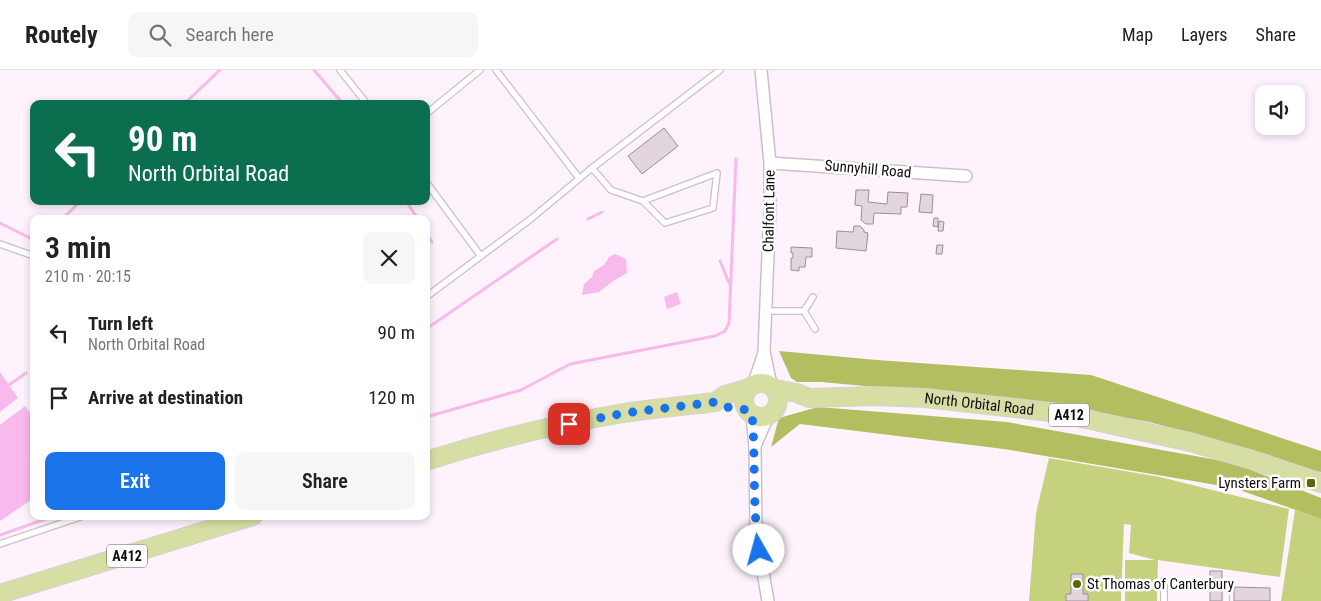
<!DOCTYPE html>
<meta charset="utf-8">
<style>
body{margin:0;font-family:"Roboto Condensed",sans-serif;background:#f6f6f6;color:#222;height:100vh;display:flex;flex-direction:column;font-size:19px;white-space:nowrap}
*{box-sizing:border-box;margin:0}
p{font-size:16px;color:#767676}
.icon{flex:none;width:28px;height:28px;fill:none;stroke:currentColor;stroke-width:2;stroke-linecap:round;stroke-linejoin:round}
.map{position:relative;flex:1;overflow:hidden}
.details{position:absolute;left:30px;top:145px;width:400px;height:305px;display:flex;flex-direction:column;background:#fff;border-radius:10px;box-shadow:0 2px 8px #0003}
.details>*{flex:none}
.top-card{position:absolute;left:30px;top:30px;width:400px;height:105px;border-radius:10px;box-shadow:0 2px 8px #0003;background:#0b6e4f;color:#fff;overflow:hidden}
.fabs{position:absolute;left:1255px;top:15px;display:grid;gap:10px}
.fabs a{display:grid;place-items:center;width:50px;height:50px;border-radius:10px;background:#fff;box-shadow:0 2px 8px #0003;font-size:25px}
.pin{position:absolute;display:grid;place-items:center;width:42px;height:42px;color:#fff;margin:-21px;border-radius:10px;box-shadow:0 2px 8px #0006}
.me{position:absolute;width:55px;margin:-28px;rotate:353deg;stroke-linejoin:round;filter:drop-shadow(0 0 4px #0008)}
.turn{display:flex;align-items:center;gap:18px;height:105px;padding:0 15px;font-size:22px}
.turn .icon{width:65px;height:65px;stroke-width:2.5}
.turn b{display:block;font-size:35px;line-height:42px}
.round{display:grid;place-items:center;flex:none;width:52px;height:52px;border-radius:10px;background:#f6f6f6}
.headline{display:flex;align-items:center;justify-content:space-between;height:85px;padding:0 15px}
h1{font-size:30px;font-weight:600;line-height:38px}
.button{display:flex;gap:10px;margin-top:auto;padding:10px 15px}
.button a{flex:1;height:58px;border-radius:10px;background:#1a73e8;color:#fff;font-size:20px;font-weight:600;line-height:58px;text-align:center}
.button a+a{background:#f6f6f6;color:#222}
ul{padding:0;list-style:none}
li{display:flex;align-items:center;gap:15px;height:65px;padding:0 15px}
li div{flex:1}
li b{display:block;font-size:19px}
li em{font-style:normal}
header{display:flex;align-items:center;gap:30px;box-sizing:border-box;height:70px;padding:0 25px;background:#fff;border-bottom:1px solid #e0e0e0}
header strong{font-size:24px}
nav{display:flex;gap:28px;margin-inline-start:auto;font-size:18px}
.search{width:350px;height:45px;background:#f6f6f6;display:flex;align-items:center;gap:12px;box-sizing:border-box;padding:0 18px;border-radius:10px;color:#767676;font-size:19px}
.map>svg:first-child{display:block}
.green{fill:#c6d17e}
.forest{fill:#b3be60}
.water{fill:#f8baec}
.lines{fill:none;stroke-linecap:round;stroke-linejoin:round}
.stream{stroke:#f8baec;stroke-width:3}
.building{fill:#e3d5e0;stroke:#9b8e98}
.service-casing{stroke:#cdbfca;stroke-width:8}
.minor-casing{stroke:#cdbfca;stroke-width:14}
.primary-casing{stroke:#d4d3d4;stroke-width:20}
.service{stroke:#fff;stroke-width:5.5}
.minor{stroke:#fff;stroke-width:11}
.primary{stroke:#d7dea3;stroke-width:18}
.route{stroke:#1a73e8;stroke-width:9;stroke-dasharray:0 16.2}
.poi-dot{fill:#5d6503;stroke:#fff;stroke-width:2}
.labels{text-anchor:middle;stroke-width:5;stroke-linejoin:round;paint-order:stroke}
.shield{fill:#fff;stroke:#595658;stroke-width:1}
.shield-label{font-size:14px;font-weight:bold;fill:#120d11}
.street-label{font-size:15px;fill:#120d11;stroke:#fff}
.poi-label{font-size:15px;fill:#120d11;stroke:#fff;text-anchor:end}
</style>
<header>
<strong>Routely</strong>
<div class="search"><svg class="icon" aria-label="search" viewBox="0 0 24 24"><circle cx="10" cy="10" r="6"/><path d="M15 15l6 6"/></svg>Search here</div>
<nav><a>Map</a><a>Layers</a><a>Share</a></nav>
</header>
<div class="map">
<svg width="1321" height="531" viewBox="0 0 1321 531">
<rect width="100%" height="100%" fill="#fef3fc"/>
<!-- green -->
<g class="green">
<path d="M1049 388 1160 407 1289 439 1280 507 1158 490 1157 531H1125V490H1155L1129 483 1131 455 1124 454 1121 531H1029L1036 443Z"/>
<path d="M1295 440 1321 449V531H1281Z"/>
</g>
<!-- forest -->
<g class="forest">
<path d="M779 281 877 290 1091 305 1321 381V402L1305 400 1250 379 1149 352 1065 337 898 319 821 312H797L791 308Z"/>
<path d="M818 337 1007 352 1234 393 1321 428V449L1234 418 1004 379 800 354 771 377 779 348Z"/>
</g>
<!-- water -->
<g class="water">
<path d="M615 184 626 189 627 203 613 211 599 222 582 225 584 214 592 207 594 201 604 195 609 187Z"/>
<path d="M677 222 681 234 667 239 664 227Z"/>
<path d="M0 302 18 328 0 342Z"/>
<path d="M25 336 34 349V428L0 451V355Z"/>
</g>
<g class="lines">
<!-- stream -->
<g class="stream">
<path d="M314 0 343 34"/>
<path d="M184 34 220 0"/>
<path d="M406 131 418 149"/>
<path d="M62 149 81 131"/>
<path d="M588 149 602 142"/>
<path d="M0 153 34 170"/>
<path d="M426 162 432 172"/>
<path d="M720 191 729 213"/>
<path d="M426 259 557 169"/>
<path d="M9 315 26 303"/>
<path d="M426 347 521 320 570 294 715 266 725 261 729 253 736 89"/>
<path d="M0 465 54 446"/>
</g>
</g>
<!-- building -->
<g class="building">
<path d="M664 58 678 76 642 104 628 86Z"/>
<path d="M856 120H869L868 132 887 134 888 122 908 123 907 137H901V144L874 143 873 154H866L861 150 862 136 855 135Z"/>
<path d="M921 124 933 125 932 143 919 142Z"/>
<path d="M934 148H938V157L933 156Z"/>
<path d="M939 151 944 152 943 161H938Z"/>
<path d="M854 156H860L864 160V162L868 163 866 181 836 178 837 161 853 162Z"/>
<path d="M937 175H943L942 184H936Z"/>
<path d="M791 177 812 178V187H806L805 197H799V201L791 200V188H793V183H791Z"/>
<rect x="1210" y="501" width="12" height="30"/>
<path d="M1071 504H1083V524H1088V531H1066V524H1071Z"/>
<path d="M1234 517 1270 518V531H1234Z"/>
</g>
<g class="lines">
<defs>
<g id="service">
<path d="M340 0 367 34"/>
<path d="M496 0 579 108"/>
<path d="M426 44 480 0"/>
<path d="M592 98 611 120 643 131 717 103 713 138 665 153 643 131"/>
<path d="M426 112 480 185"/>
<path d="M0 174 34 186"/>
<path d="M426 227 532 148 592 98 720 0"/>
<path d="M767 241H804"/>
<path d="M804 241 815 259"/>
<path d="M804 241 813 227"/>
<path d="M0 474 83 446"/>
<path d="M1164 510V531"/>
<path d="M1226 515V531"/>
</g>
<g id="minor">
<path d="M761 0 770 93V138L764 281 771 315"/>
<path d="M770 93 966 106"/>
<path d="M753 315 764 283"/>
<path d="M752 344 755 378 756 462 768 531"/>
<path d="M755 376 765 353 771 344"/>
</g>
<g id="primary">
<circle cx="761" cy="330" r="17"/>
<path id="s1" d="M775 319 797 323 809 328 875 326 925 328 1059 343 1190 372 1259 392 1321 413"/>
<path d="M426 391C491 370 557 354 624 343 654 338 685 336 715 332L725 325 749 318"/>
<path d="M0 524 253 446"/>
</g>
</defs>
<!-- service casing -->
<use href="#service" class="service-casing"/>
<!-- minor casing -->
<use href="#minor" class="minor-casing"/>
<!-- primary casing -->
<use href="#primary" class="primary-casing"/>
<!-- service -->
<use href="#service" class="service"/>
<!-- minor -->
<use href="#minor" class="minor"/>
<!-- primary -->
<use href="#primary" class="primary"/>
</g>
<g class="lines">
<!-- route -->
<path class="route" d="M569 354 625 343 715 332 726 337 748 340 752 344C756 390 752 435 759 480"/>
</g>
<!-- markers -->
<g class="poi-dot">
<rect x="1306" y="408" width="10" height="10" rx="2.5"/>
<circle cx="1077" cy="514" r="5"/>
</g>
<g class="labels">
<!-- shield labels -->
<g class="shield">
<rect x="1049" y="333.5" width="40" height="23" rx="4"/>
<rect x="107" y="474.5" width="40" height="23" rx="4"/>
</g>
<g class="shield-label">
<text x="1069" y="350">A412</text>
<text x="127" y="491">A412</text>
</g>
<!-- street labels -->
<g class="street-label">
<text transform="translate(868 99) rotate(5)" y="5">Sunnyhill Road</text>
<text transform="translate(769 141) rotate(-89)" y="5">Chalfont Lane</text>
<text dy="5" stroke="none"><textPath href="#s1" startOffset="206">North Orbital Road</textPath></text>
</g>
<!-- poi labels -->
<g class="poi-label">
<text x="1301" y="418">Lynsters Farm</text>
<text x="1087" y="519" text-anchor="start">St Thomas of Canterbury</text>
</g>
</g>
</svg>
<div class="fabs">
<a><svg class="icon" aria-label="sound" viewBox="0 0 24 24"><path d="M4 9h4l5-4v14l-5-4H4zM17 9q2 3 0 6"/></svg></a>
</div>
<div class="pin" style="left:569px;top:354px;background:#d93025"><svg class="icon" aria-label="arrive" viewBox="0 0 24 24"><path d="M6 21V4h12l-3 4 3 4H6"/></svg></div>
<svg class="me" style="left:759px;top:480px" viewBox="-20 -20 40 40"><circle r="19" fill="#fff"/><path d="M0-13L10 11 0 6-10 11z" fill="#1a73e8"/></svg>
<div class="top-card">
<div class="turn"><svg class="icon" aria-label="left" viewBox="0 0 24 24"><path d="M17 20v-9H6M10 6l-5 5 5 5"/></svg><div><b>90 m</b>North Orbital Road</div></div>
</div>
<section class="details">
<div class="headline"><div><h1>3 min</h1><p>210 m · 20:15</p></div><a class="round"><svg class="icon" aria-label="close" viewBox="0 0 24 24"><path d="M6 6l12 12M18 6L6 18"/></svg></a></div>
<ul>
<li><svg class="icon" aria-label="left" viewBox="0 0 24 24"><path d="M17 20v-9H6M10 6l-5 5 5 5"/></svg><div><b>Turn left</b><p>North Orbital Road</p></div><em>90 m</em></li>
<li><svg class="icon" aria-label="arrive" viewBox="0 0 24 24"><path d="M6 21V4h12l-3 4 3 4H6"/></svg><div><b>Arrive at destination</b></div><em>120 m</em></li>
</ul>
<div class="button"><a>Exit</a><a>Share</a></div>
</section>
</div>
